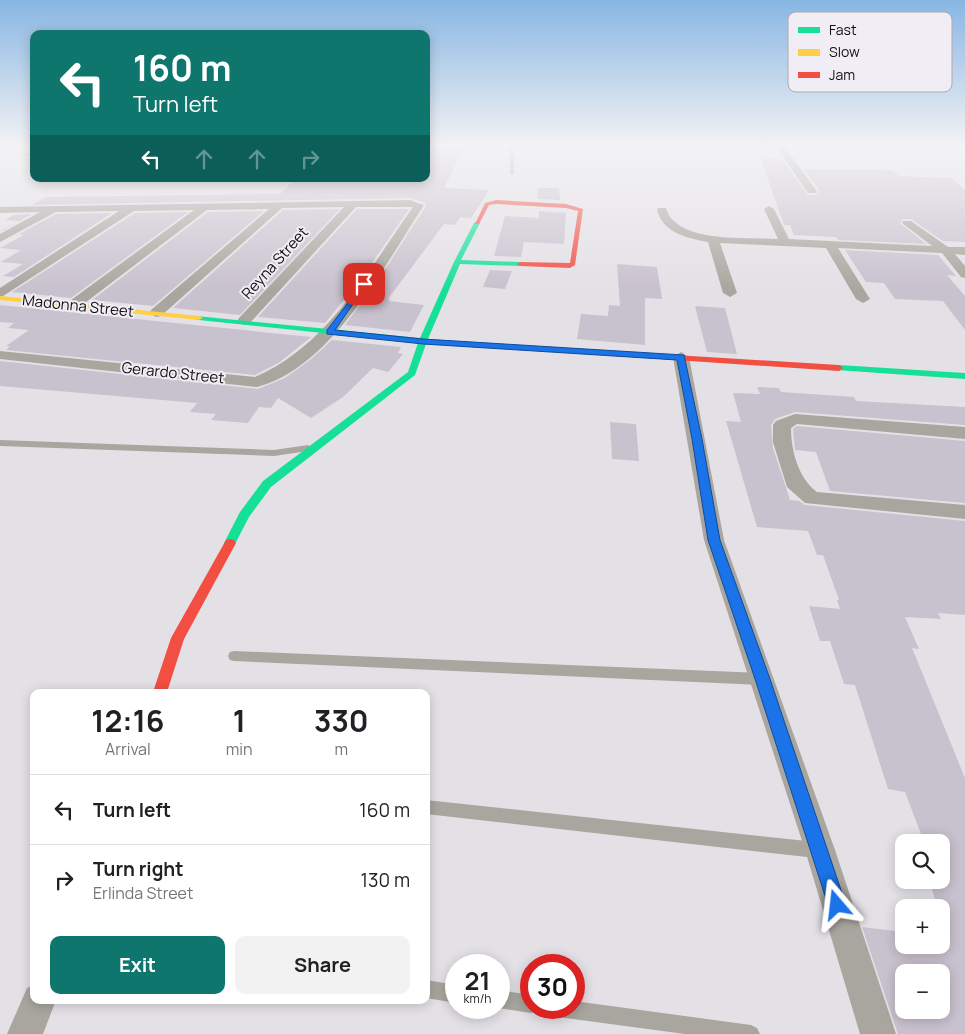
<!DOCTYPE html>
<meta charset="utf-8">
<style>
body{margin:0;font-family:Manrope,sans-serif;background:#f2f2f2;color:#202124;height:100vh;display:flex;flex-direction:column;font-size:19px;white-space:nowrap}
*{box-sizing:border-box;margin:0}
p{font-size:16px;color:#757577}
.icon{flex:none;width:28px;height:28px;fill:none;stroke:currentColor;stroke-width:2;stroke-linecap:round;stroke-linejoin:round}
.map{position:relative;flex:1;overflow:hidden}
.sheet{position:absolute;left:30px;top:689px;width:400px;height:315px;display:flex;flex-direction:column;background:#fff;border-radius:10px;box-shadow:0 2px 12px #0003}
.sheet>*{flex:none}
.top-card{position:absolute;left:30px;top:30px;width:400px;height:152px;border-radius:10px;box-shadow:0 2px 12px #0003;background:#0f766e;color:#fff;overflow:hidden}
.tools{position:absolute;left:895px;top:834px;display:grid;gap:10px}
.tools a{display:grid;place-items:center;width:55px;height:55px;border-radius:10px;background:#fff;box-shadow:0 2px 12px #0003;font-size:25px}
.speed{position:absolute;left:445px;top:954px;display:flex;gap:10px;font-size:25px;font-weight:700;text-align:center}
.speed>*{display:grid;place-content:center;width:65px;height:65px;border-radius:50%;background:#fff;box-shadow:0 2px 12px #0003;line-height:1}
.speed small{font-size:12px;font-weight:400}
.speed .limit{border:8px solid #d22;background:#fff;color:#111}
.pin{position:absolute;display:grid;place-items:center;width:42px;height:42px;color:#fff;margin:-21px;border-radius:10px;box-shadow:0 2px 8px #0006}
.me{position:absolute;width:55px;margin:-28px;rotate:343deg;stroke-linejoin:round;filter:drop-shadow(0 0 4px #0008)}
.turn{display:flex;align-items:center;gap:18px;height:105px;padding:0 20px;font-size:22px}
.turn .icon{width:65px;height:65px;stroke-width:2.5}
.turn b{display:block;font-size:35px;line-height:42px}
.lanes{display:flex;align-items:center;height:48px;padding:0 20px;background:#0003;justify-content:center;gap:25px;direction:ltr}
.lanes .off{opacity:.35}
.eta{display:flex;justify-content:space-evenly;align-items:center;height:85px;text-align:center}
.eta b{font-size:30px;font-weight:700;line-height:35px}
.action{display:flex;gap:10px;margin-top:auto;padding:10px 20px}
.action a{flex:1;height:58px;border-radius:10px;background:#0f766e;color:#fff;font-size:20px;font-weight:700;line-height:58px;text-align:center}
.action a+a{background:#f2f2f2;color:#202124}
ul{padding:0;list-style:none}
li{display:flex;align-items:center;gap:15px;height:70px;padding:0 20px;border-top:1px solid #e0e0e0}
li div{flex:1}
li b{display:block;font-size:19px}
li em{font-style:normal}
.map>svg:first-child{display:block}
.building{fill:#c8c1ce;fill-rule:evenodd}
.lines{fill:none;stroke-linecap:round;stroke-linejoin:round}
.lane{fill:#a9a69f;fill-rule:evenodd}
.street{fill:#a9a69f;fill-rule:evenodd}
.fast{fill:#16e098;fill-rule:evenodd}
.slow{fill:#ffcf43;fill-rule:evenodd}
.jam{fill:#f24e42;fill-rule:evenodd}
.route{fill:#1a73e8;stroke:#114b97}
.labels{text-anchor:middle;stroke-width:4;stroke-linejoin:round;paint-order:stroke}
.far-street-label{font-size:15px;fill:#110f12;stroke:#f1edf5}
.key{fill:#f1edf5;stroke:#aeaab1;stroke-width:1}
.key-label{font-size:14px;fill:#110f12}
</style>
<div class="map">
<svg width="965" height="1034" viewBox="0 0 965 1034">
<rect width="100%" height="100%" fill="#e4e1e6"/>
<!-- building -->
<g class="building">
<path d="M426 145H465L444 188 489 190 471 218 460 217 455 225 444 224 388 299H390L389 301 424 305 410 332 345 325 375 285 426 206 425 203 411 198 32 205 46 197 280 194 295 179H426Z"/>
<path d="M760 157 781 158 808 195H816L819 190 803 169 892 170 899 176 951 178 965 190V242L943 241 911 219H903L900 223 926 244 838 240 836 237 794 235 790 225H784Z"/>
<path d="M538 188H559L560 200 538 199Z"/>
<path d="M340 209 240 315 173 308 283 210Z"/>
<path d="M357 209H409L361 279 325 323 258 317Z"/>
<path d="M264 211 153 306 92 300 208 212Z"/>
<path d="M539 211 566 213 564 244 524 242 521 257 494 256 505 216 539 218Z"/>
<path d="M188 212 71 298 12 292 135 213Z"/>
<path d="M112 213 14 277 3 276 23 264 1 262 21 250 0 248 24 235 19 234 21 233 56 214Z"/>
<path d="M32 214 2 231H0L20 221 5 220 14 215Z"/>
<path d="M845 250 938 255 956 276 947 275 965 296V330L943 301 895 299 884 283 866 282Z"/>
<path d="M617 264 657 267 662 299 645 298V345L577 339 581 314 608 316 609 305 620 306Z"/>
<path d="M490 270 512 271 505 289 483 287Z"/>
<path d="M0 305 311 337 280 362 255 375 6 350 10 346H6L29 330 8 328 14 323 0 322Z"/>
<path d="M695 306 725 308 737 354 707 352Z"/>
<path d="M332 340 401 347 398 353 403 354 388 372 373 368 343 397 311 418 278 398 271 408 259 407 248 423 211 420 216 414 190 412 197 403 0 386V361L258 389 285 378 310 360Z"/>
<path d="M757 387 779 388 781 392 854 397 856 401 965 407V425L795 412 775 419 771 425 773 448 790 500 799 501 805 505 965 521V615L938 613 941 619 905 617 919 649 912 648 965 778V1034H898L862 927 904 932V945H941V936L949 937 941 916V908H938L929 880H941V842H924L905 792 888 789 855 685 844 684 830 641H820L809 606 840 609 837 600H839L823 555H817L808 531 757 527 726 421 741 422 733 393 760 394ZM904 972H941V1010H904Z"/>
<path d="M610 422 636 424 639 461 612 459Z"/>
<path d="M797 426 965 441V503L830 491 816 452 795 450 793 429Z"/>
</g>
<g class="lines">
<!-- lane -->
<g class="lane">
<path d="M506 145H510L514 151V174L512 175 510 174V151Z"/>
<path d="M24 153 34 154V156L24 155Z"/>
<path d="M0 440 274 450 308 445 312 448 308 451 274 456 0 446Z"/>
<path d="M234 651 761 673 765 675 767 679 765 683 761 685 234 661 230 660 228 656 230 652Z"/>
<path d="M426 800 816 842 821 845 824 850 821 855 816 858 426 814Z"/>
<path d="M426 980 456 985V1003L426 998Z"/>
<path d="M499 990 531 995V1008H538L537 1010 531 1013 498 1008Z"/>
<path d="M574 1001 751 1025 757 1028 760 1034H685L558 1017 552 1014 549 1008H574Z"/>
</g>
<!-- street -->
<g class="street">
<path d="M775 145H783L817 191 816 193H808Z"/>
<path d="M410 200 424 205C385 265 331 368 257 387L0 359V351L255 377C328 346 369 269 413 207H356L249 324 244 325 237 321 239 318 344 207 282 208 161 316 156 317 149 313 151 310 269 209 207 210 77 309H67L65 306 67 303 194 210 134 211 0 298V288L119 211 56 212 0 242V234L40 212 0 213V207Z"/>
<path d="M769 206 774 209 789 239 932 246 902 223 903 221H911L948 247H965V255L955 254 965 266V278L961 277 942 253 838 248 870 299 863 303 856 299 826 248 720 243 737 293 730 297 723 293 708 242C687 238 663 233 657 210L658 208H666C668 213 669 217 674 221 696 242 748 237 778 239L764 209Z"/>
<path d="M681 352 689 357 724 540 835 850 896 1034H860L805 850 704 540 673 357Z"/>
<path d="M795 414 965 427V439L797 424 791 428C791 450 798 478 817 492L965 505V519L805 503 787 487 773 442V425L776 421Z"/>
<path d="M34 985V1000H56L43 1034H7L27 988Z"/>
</g>
<!-- fast -->
<g class="fast">
<path d="M477 221 480 223 461 260 520 262 523 264 520 266 460 264 428 339 498 344H501V348L426 344 415 375 271 487 249 517 234 546H226L224 543 240 512 263 481 408 372 418 343 199 320H196V316L420 338 454 262 474 223Z"/>
<path d="M839 365 965 373V379L836 370V366Z"/>
</g>
<!-- slow -->
<path class="slow" d="M0 296 199 316 203 318 199 320 0 300Z"/>
<!-- jam -->
<g class="jam">
<path d="M496 200 566 204 583 209 575 265 570 268 520 266 517 264 520 262 570 263 578 211 566 208 496 204 489 205 479 224H475L485 203Z"/>
<path d="M495 344 839 365 843 368 839 371 498 348H495Z"/>
<path d="M230 539 234 540 236 543 184 639 167 692H153L171 638 226 540Z"/>
</g>
</g>
<!-- sky -->
<linearGradient id="sky" x2="0" y2="1"><stop stop-color="#88b6e3"/><stop offset="0.5" stop-color="#f3f2f4"/><stop offset="1" stop-color="#f3f2f4" stop-opacity="0"/></linearGradient>
<rect width="965" height="290" fill="url(#sky)"/>
<!-- route -->
<path class="route" d="M364 282 367 284 335 330 423 339 684 355 702 439 720 540 770 679 846 905 844 912 837 914 831 912 828 905 755 679 708 540 692 439 677 360 423 344 327 334V330Z"/>
<g class="labels">
<!-- far-street labels -->
<g class="far-street-label">
<text transform="translate(275 263) rotate(-48)" y="5">Reyna Street</text>
<text transform="translate(78 306) rotate(6)" y="5">Madonna Street</text>
<text transform="translate(173 373) rotate(6)" y="5">Gerardo Street</text>
</g>
</g>
<!-- legend -->
<rect x="788" y="12" width="164" height="80" rx="8" class="key"/>
<rect x="798" y="27" width="22" height="6" fill="#16e098"/>
<rect x="798" y="49" width="22" height="7" fill="#ffcf43"/>
<rect x="798" y="72" width="22" height="6" fill="#f24e42"/>
<g class="key-label">
<text x="829" y="35">Fast</text>
<text x="829" y="57">Slow</text>
<text x="829" y="80">Jam</text>
</g>
</svg>
<div class="tools">
<a><svg class="icon" aria-label="search" viewBox="0 0 24 24"><circle cx="10" cy="10" r="6"/><path d="M15 15l6 6"/></svg></a>
<a>+</a>
<a>−</a>
</div>
<div class="speed"><div>21<small>km/h</small></div><div class="limit">30</div></div>
<div class="pin" style="left:364px;top:284px;background:#d93025"><svg class="icon" aria-label="arrive" viewBox="0 0 24 24"><path d="M6 21V4h12l-3 4 3 4H6"/></svg></div>
<svg class="me" style="left:837px;top:905px" viewBox="-20 -20 40 40"><path d="M0-17L14 15 0 8-14 15z" fill="#1a73e8" stroke="#fff" stroke-width="4"/></svg>
<div class="top-card">
<div class="turn"><svg class="icon" aria-label="left" viewBox="0 0 24 24"><path d="M17 20v-9H6M10 6l-5 5 5 5"/></svg><div><b>160 m</b>Turn left</div></div>
<div class="lanes"><svg class="icon" aria-label="left" viewBox="0 0 24 24"><path d="M17 20v-9H6M10 6l-5 5 5 5"/></svg><svg class="icon off" aria-label="ahead" viewBox="0 0 24 24"><path d="M12 20V5M6 11l6-6 6 6"/></svg><svg class="icon off" aria-label="ahead" viewBox="0 0 24 24"><path d="M12 20V5M6 11l6-6 6 6"/></svg><svg class="icon off" aria-label="right" viewBox="0 0 24 24"><path d="M7 20v-9h11M14 6l5 5-5 5"/></svg></div>
</div>
<section class="sheet">
<div class="eta">
<div><b>12:16</b><p>Arrival</p></div>
<div><b>1</b><p>min</p></div>
<div><b>330</b><p>m</p></div>
</div>
<ul>
<li><svg class="icon" aria-label="left" viewBox="0 0 24 24"><path d="M17 20v-9H6M10 6l-5 5 5 5"/></svg><div><b>Turn left</b></div><em>160 m</em></li>
<li><svg class="icon" aria-label="right" viewBox="0 0 24 24"><path d="M7 20v-9h11M14 6l5 5-5 5"/></svg><div><b>Turn right</b><p>Erlinda Street</p></div><em>130 m</em></li>
</ul>
<div class="action"><a>Exit</a><a>Share</a></div>
</section>
</div>
